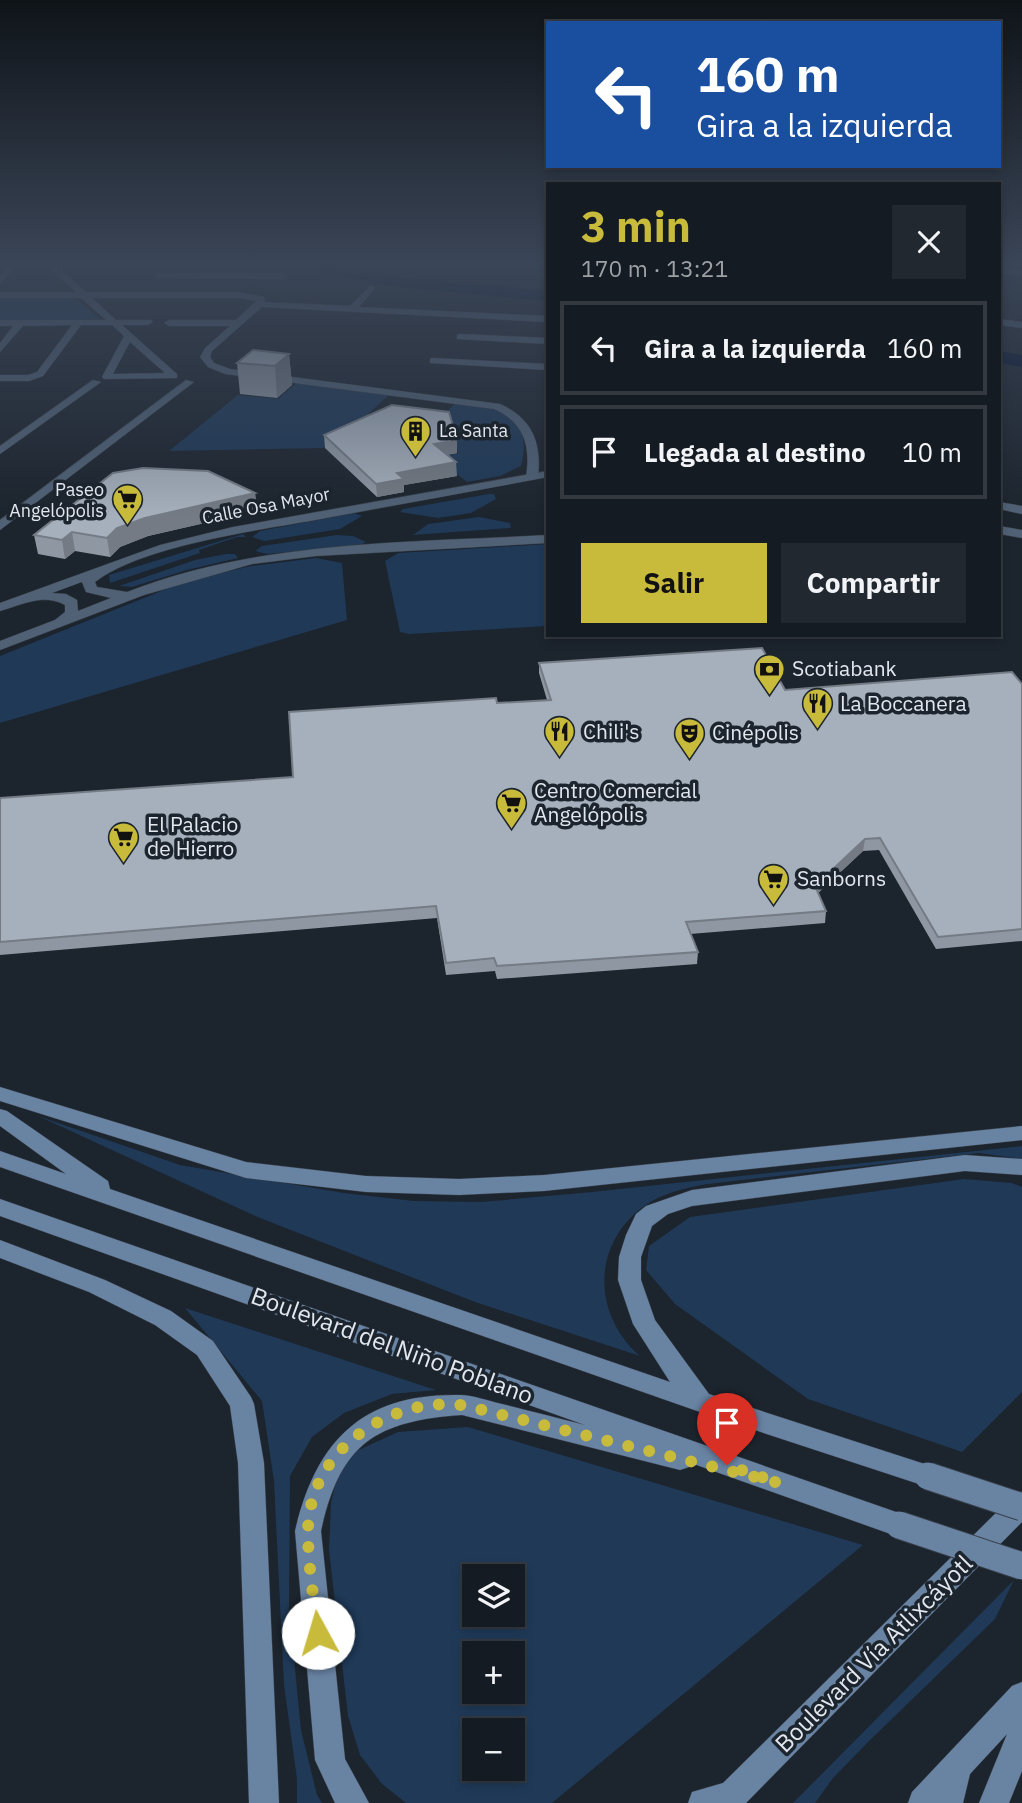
<!DOCTYPE html>
<html lang="es">
<meta charset="utf-8">
<style>
body{margin:0;font-family:"IBM Plex Sans",sans-serif;background:#22282f;color:#f1f3f6;height:100vh;display:flex;flex-direction:column;font-size:26px;white-space:nowrap}
*{box-sizing:border-box;margin:0}
p{font-size:23px;color:#9da1a5}
.icon{flex:none;width:38px;height:38px;fill:none;stroke:currentColor;stroke-width:2;stroke-linecap:round;stroke-linejoin:round}
.map{position:relative;flex:1;overflow:hidden}
.sheet{position:absolute;left:546px;top:182px;width:455px;height:455px;display:flex;flex-direction:column;background:#151b22;border-radius:0px;box-shadow:0 4px 10px #0003,0 0 0 2px #343940}
.sheet>*{flex:none}
.banner{position:absolute;left:546px;top:21px;width:455px;height:147px;border-radius:0px;box-shadow:0 4px 10px #0003,0 0 0 2px #343940;background:#1a4fa0;color:#fff;overflow:hidden}
.controls{position:absolute;left:462px;top:1564px;display:grid;gap:14px}
.controls a{display:grid;place-items:center;width:63px;height:63px;border-radius:0px;background:#151b22;box-shadow:0 4px 10px #0003,0 0 0 2px #343940;font-size:35px}
.pin{position:absolute;display:grid;place-items:center;width:60px;height:60px;color:#fff;margin:-72px -30px;border-radius:50% 50% 50% 0;rotate:-45deg;box-shadow:0 0 7px #0007}
.pin .icon{rotate:45deg}
.me{position:absolute;width:77px;margin:-38px;rotate:354deg;stroke-linejoin:round;filter:drop-shadow(0 0 5px #0008)}
.turn{display:flex;align-items:center;gap:24px;height:147px;padding:0 35px;font-size:32px}
.turn .icon{width:91px;height:91px;stroke-width:2.5}
.turn b{display:block;font-size:49px;line-height:60px}
.round{display:grid;place-items:center;flex:none;width:74px;height:74px;border-radius:0px;background:#22282f}
.summary{display:flex;align-items:center;justify-content:space-between;height:119px;padding:0 35px}
h1{font-size:42px;font-weight:700;line-height:52px;color:#c8bb3b}
.button{display:flex;gap:14px;margin-top:auto;padding:14px 35px}
.button a{flex:1;height:80px;border-radius:0px;background:#c8bb3b;color:#111;font-size:28px;font-weight:700;line-height:80px;text-align:center}
.button a+a{background:#22282f;color:#f1f3f6}
ul{padding:0;list-style:none}
li{display:flex;align-items:center;gap:21px;height:94px;margin:0 14px 10px;padding:0 21px;border:4px solid #343940;border-radius:0px}
li div{flex:1}
li b{display:block;font-size:26px}
li em{font-style:normal}
.map>svg:first-child{display:block}
.green{fill:#1f3957;fill-rule:evenodd}
.lines{fill:none;stroke-linecap:round;stroke-linejoin:round}
.river{fill:#00102d;fill-rule:evenodd}
.minor-casing{stroke:#383f48;stroke-width:1}
.tertiary-casing{stroke:#383f48;stroke-width:1}
.secondary-casing{stroke:#383f48;stroke-width:1}
.minor{fill:#506175;fill-rule:evenodd}
.tertiary{fill:#506175;fill-rule:evenodd}
.secondary{fill:#6983a3;fill-rule:evenodd}
.secondary-bridge-casing{stroke:#383f48;stroke-width:29;stroke-linecap:butt}
.secondary-bridge{stroke:#6983a3;stroke-width:27}
.wall{fill:#8f97a2}
.shaded-wall{fill:#747b84}
.building{fill:#a6b0bc;stroke:#747b84;stroke-width:2}
.route{stroke:#c8bb3b;stroke-width:12;stroke-dasharray:0 21.6}
.labels{text-anchor:middle;stroke-width:7;stroke-linejoin:round;paint-order:stroke}
.far-poi-label{font-size:18px;fill:#e2e7ee;stroke:#1c242d;text-anchor:start}
.far-street-label{font-size:18px;fill:#e2e7ee;stroke:#1c242d}
.poi-label{font-size:21px;fill:#e2e7ee;stroke:#1c242d;text-anchor:start}
.near-street-label{font-size:24px;fill:#e2e7ee;stroke:#1c242d}
</style>
<div class="map">
<svg width="1022" height="1803" viewBox="0 0 1022 1803">
<rect width="100%" height="100%" fill="#1c242d"/>
<!-- green -->
<g class="green">
<path d="M0 298H75L102 320 0 321Z"/>
<path d="M298 382 391 393 367 415 388 418 323 448 169 451 238 395 278 399Z"/>
<path d="M457 402C499 409 534 414 521 466L500 476 467 482 437 458 458 453 450 424 435 422Z"/>
<path d="M489 494H494L496 499 471 513 438 518 400 512 403 509Z"/>
<path d="M354 513 362 516 340 529 264 541 252 537 260 531Z"/>
<path d="M479 517 510 523 511 528 413 535 428 524Z"/>
<path d="M243 534 246 537H237L199 550 200 553 110 583 109 575Z"/>
<path d="M337 535 353 536 366 542 360 545 267 554 255 551 262 546Z"/>
<path d="M548 544V626L409 634 400 632 385 561 398 553Z"/>
<path d="M226 554H235L238 558 187 570 132 587 119 586 195 560Z"/>
<path d="M316 558 342 563 347 620 0 723V656L186 581 251 566Z"/>
<path d="M38 1116 180 1165 344 1193 414 1201 481 1202 592 1192 1022 1146V1159L979 1153 708 1184C686 1188 661 1193 643 1207 591 1246 593 1315 640 1356L475 1302 260 1218Z"/>
<path d="M964 1179 1012 1183 1022 1187V1392L962 1452 808 1399 675 1304 646 1270 649 1246 690 1217Z"/>
<path d="M185 1308 436 1390 392 1394 344 1413 312 1437 290 1476 289 1608 301 1730 317 1795 322 1803H297V1779L284 1685 274 1481 262 1401Z"/>
<path d="M468 1427 863 1545 552 1803H406L382 1784 360 1755 348 1716 329 1550 331 1503 341 1458 398 1432ZM474 1577H513V1615H474ZM474 1654H513V1692H474ZM474 1731H513V1769H474Z"/>
<path d="M1014 1580 995 1619 867 1743 833 1778 815 1803H793Z"/>
</g>
<g class="lines">
<!-- river -->
<g class="river">
<path d="M299 265H334L406 278 548 291V301L406 288 307 270Z"/>
<path d="M999 351 1022 355V367L999 363Z"/>
</g>
<defs>
<g id="minor">
<path d="M9 265H17L0 284V276Z"/>
<path d="M46 265H55L86 292H239L264 297 265 302 350 306 371 285 375 288 359 307 548 316V322L262 307 212 351 210 357 214 363 230 369 500 404C532 418 542 443 538 477L532 480 526 477C531 446 524 422 494 409L225 374 208 367 200 357 205 348 230 326H169L164 323 169 320H236L256 301 239 298H92L116 320H151L153 322 148 325H122L177 374V378L104 379 102 377 124 336 112 325H81L43 376 29 381H0V375H28L37 372 72 325 23 326 0 352V343L13 326H0V320H106L81 298H0V292H76ZM130 342 165 373 113 374Z"/>
<path d="M999 268 1022 271V275L999 273Z"/>
<path d="M158 273H283L287 276 283 279 155 278Z"/>
<path d="M999 319 1022 322V328L999 325Z"/>
<path d="M460 334 548 338V344L457 339V335Z"/>
<path d="M433 358 548 364V370L430 363V359Z"/>
<path d="M93 380 101 382 0 454V446Z"/>
<path d="M186 380 194 382 0 530V520Z"/>
</g>
<g id="tertiary">
<path d="M548 471V477C469 492 389 506 310 521 252 531 140 547 95 582L97 587 127 592C261 540 406 543 548 535V543L316 556 252 564 144 595 0 650V641L55 620 65 612V605C43 593 22 605 0 611V603L160 545 233 527ZM82 582 86 592 111 598 78 611 77 600 66 594 52 593Z"/>
<path d="M999 502 1022 506V514L999 509Z"/>
<path d="M999 526 1022 530V538L999 534Z"/>
</g>
<g id="secondary">
<path d="M0 1087 246 1162 366 1176 459 1179 544 1175 1022 1126V1140L544 1191 459 1195 366 1192 246 1178 0 1101Z"/>
<path d="M0 1109 7 1111 108 1181 110 1189 670 1382 633 1324 618 1280 619 1257 626 1235 636 1214 646 1206 692 1190 965 1155 1022 1159V1175L965 1171 692 1206 668 1214 652 1226 641 1257V1280L655 1320 709 1394 937 1468 941 1476 937 1484 928 1487 700 1412 0 1167V1151L66 1174 0 1126Z"/>
<path d="M0 1199 899 1513 908 1517 912 1525 908 1533 899 1537 691 1463 689 1467 680 1470 462 1415C375 1421 340 1444 321 1531L345 1759 369 1803H335L315 1760 295 1531C316 1441 362 1393 460 1395 473 1395 488 1401 502 1404 530 1411 558 1418 585 1425L0 1216Z"/>
<path d="M0 1240 105 1280 171 1311 213 1341 251 1397 254 1404 264 1463 279 1803H249L238 1463 230 1406 197 1355 155 1325 89 1292 0 1258Z"/>
<path d="M1022 1492V1522L746 1803H688L692 1792 723 1783 1013 1496Z"/>
<path d="M1022 1682V1771L1009 1803H979L1007 1734 970 1774 963 1803H908L912 1792 1012 1686Z"/>
</g>
</defs>
<!-- minor casing -->
<use href="#minor" class="minor-casing"/>
<!-- tertiary casing -->
<use href="#tertiary" class="tertiary-casing"/>
<!-- secondary casing -->
<use href="#secondary" class="secondary-casing"/>
<!-- minor -->
<use href="#minor" class="minor"/>
<!-- tertiary -->
<use href="#tertiary" class="tertiary"/>
<!-- secondary -->
<use href="#secondary" class="secondary"/>
<defs>
<g id="secondary-bridge">
<path d="M928 1476 1022 1507"/>
<path d="M899 1525 1022 1566"/>
</g>
</defs>
<!-- secondary-bridge casing -->
<use href="#secondary-bridge" class="secondary-bridge-casing"/>
<!-- secondary-bridge -->
<use href="#secondary-bridge" class="secondary-bridge"/>
</g>
<!-- wall -->
<g class="wall">
<path d="M289 354 292 385 277 398 240 394 237 363Z"/>
<path d="M324 435 457 453 447 455 457 476 404 485V492L377 497 325 448Z"/>
<path d="M255 493 257 511 148 536 120 547 110 557 75 551 65 559 38 554 34 535Z"/>
<path d="M539 663 785 690 1022 684V941L936 949 879 850 863 851 818 893 826 911 825 923 690 934 698 952 697 964 497 979 495 971 446 975 437 918 0 955V798L293 777 497 703 547 700 539 673Z"/>
</g>
<!-- shaded-wall -->
<g class="shaded-wall">
<path d="M289 354 292 385 277 398 275 366Z"/>
<path d="M457 440V453L434 457V444Z"/>
<path d="M456 462 457 476 404 485V492L377 497 376 484 397 473Z"/>
<path d="M255 493 257 511 148 536 120 547 110 557 107 538 117 528 145 518Z"/>
<path d="M72 532 75 551 65 559 62 540Z"/>
<path d="M865 839 863 851 813 898 815 886Z"/>
</g>
<!-- building -->
<g class="building">
<path d="M253 350 289 354 275 366 237 363Z"/>
<path d="M392 405 449 412 457 440 434 444 456 462 397 473 404 479 376 484 324 435Z"/>
<path d="M143 468 208 471 255 493 145 518 117 528 107 538 72 532 62 540 34 535 113 473Z"/>
<path d="M762 648 785 690 1012 672 1022 684V929L938 937 880 838 865 839 815 886 826 911 686 922 698 952 497 966 494 958 446 963 436 906 0 942V798L293 777 289 712 496 698 497 703 551 700 539 663Z"/>
</g>
<!-- sky -->
<linearGradient id="sky" x2="0" y2="1"><stop stop-color="#0f1419"/><stop offset="0.51" stop-color="#3a4557"/><stop offset="1" stop-color="#3a4557" stop-opacity="0"/></linearGradient>
<rect width="1022" height="517" fill="url(#sky)"/>
<g class="lines">
<!-- route -->
<path class="route" d="M318 1633C314 1600 308 1565 308 1532 308 1463 366 1414 430 1405 441 1404 452 1405 462 1405L779 1483 727 1465"/>
</g>
<!-- icons -->
<defs>
<symbol id="building-pin" viewBox="-11 -11 22 30"><path d="M0 17L-7.5 6A9.5 9.5 0 1 1 7.5 6Z" fill="#c8bb3b" stroke="#1c242d"/><path d="M-4-6H4V6H1V3H-1V6H-4ZM-2.5-4.3h1.7v1.8h-1.7ZM.8-4.3h1.7v1.8H.8ZM-2.5-1h1.7V.8h-1.7ZM.8-1h1.7V.8H.8Z" fill="#111"/></symbol>
<symbol id="supermarket-pin" viewBox="-11 -11 22 30"><path d="M0 17L-7.5 6A9.5 9.5 0 1 1 7.5 6Z" fill="#c8bb3b" stroke="#1c242d"/><path d="M-6-5.5h2.5l.6 2H6L4.5 2H-2.5L-4.4-4H-6ZM-1.5 3.2a1.3 1.3 0 1 0 .1 0ZM3 3.2a1.3 1.3 0 1 0 .1 0Z" fill="#111"/></symbol>
<symbol id="bank-pin" viewBox="-11 -11 22 30"><path d="M0 17L-7.5 6A9.5 9.5 0 1 1 7.5 6Z" fill="#c8bb3b" stroke="#1c242d"/><path d="M-6-4H6V4H-6ZM0-2.3a2.3 2.3 0 1 0 0 4.6a2.3 2.3 0 1 0 0-4.6Z" fill="#111"/></symbol>
<symbol id="restaurant-pin" viewBox="-11 -11 22 30"><path d="M0 17L-7.5 6A9.5 9.5 0 1 1 7.5 6Z" fill="#c8bb3b" stroke="#1c242d"/><path d="M-5-6h1v4h1v-4h1v4h1v-4h1v5L-1.5 .5V6h-2V.5L-5-1ZM5-6V6H3V1.5H1.5Q1.5-4 5-6Z" fill="#111"/></symbol>
<symbol id="theatre-pin" viewBox="-11 -11 22 30"><path d="M0 17L-7.5 6A9.5 9.5 0 1 1 7.5 6Z" fill="#c8bb3b" stroke="#1c242d"/><path d="M-5-5.5Q0-4 5-5.5V0Q5 5 0 6Q-5 5-5 0ZM-3.3-2.5H-1v1.5H-3.3ZM1-2.5H3.3v1.5H1ZM-2.8 1Q0 5.5 2.8 1Z" fill="#111"/></symbol>
</defs>
<g fill-rule="evenodd">
<use href="#building-pin" x="398" y="414" width="35" height="47"/>
<use href="#supermarket-pin" x="110" y="482" width="35" height="47"/>
<use href="#bank-pin" x="752" y="652" width="35" height="47"/>
<use href="#restaurant-pin" x="800" y="686" width="35" height="47"/>
<use href="#restaurant-pin" x="542" y="714" width="35" height="47"/>
<use href="#theatre-pin" x="672" y="716" width="35" height="47"/>
<use href="#supermarket-pin" x="494" y="786" width="35" height="47"/>
<use href="#supermarket-pin" x="106" y="820" width="35" height="47"/>
<use href="#supermarket-pin" x="756" y="862" width="35" height="47"/>
</g>
<g class="labels">
<!-- far-poi labels -->
<g class="far-poi-label">
<text x="439" y="437">La Santa</text>
<text x="104" y="496" text-anchor="end">Paseo<tspan x="104" dy="21">Angelópolis</tspan></text>
</g>
<!-- far-street labels -->
<g class="far-street-label">
<text transform="translate(266 506) rotate(-11)" y="6">Calle Osa Mayor</text>
</g>
<!-- poi labels -->
<g class="poi-label">
<text x="792" y="676">Scotiabank</text>
<text x="840" y="711">La Boccanera</text>
<text x="583" y="739">Chili's</text>
<text x="712" y="740">Cinépolis</text>
<text x="534" y="798">Centro Comercial<tspan x="534" dy="24">Angelópolis</tspan></text>
<text x="147" y="832">El Palacio<tspan x="147" dy="24">de Hierro</tspan></text>
<text x="797" y="886">Sanborns</text>
</g>
<!-- near-street labels -->
<g class="near-street-label">
<text transform="translate(392 1346) rotate(20)" y="8">Boulevard del Niño Poblano</text>
<text transform="translate(874 1654) rotate(-45)" y="8">Boulevard Vía Atlixcáyotl</text>
</g>
</g>
</svg>
<div class="controls">
<a><svg class="icon" aria-label="layers" viewBox="0 0 24 24"><path d="M12 4l9 5-9 5-9-5zM3 14l9 5 9-5"/></svg></a>
<a>+</a>
<a>−</a>
</div>
<div class="pin" style="left:727px;top:1465px;background:#d93025"><svg class="icon" aria-label="arrive" viewBox="0 0 24 24"><path d="M6 21V4h12l-3 4 3 4H6"/></svg></div>
<svg class="me" style="left:318px;top:1633px" viewBox="-20 -20 40 40"><circle r="19" fill="#fff"/><path d="M0-13L10 11 0 6-10 11z" fill="#c8bb3b"/></svg>
<div class="banner">
<div class="turn"><svg class="icon" aria-label="left" viewBox="0 0 24 24"><path d="M17 20v-9H6M10 6l-5 5 5 5"/></svg><div><b>160 m</b>Gira a la izquierda</div></div>
</div>
<section class="sheet">
<div class="summary"><div><h1>3 min</h1><p>170 m · 13:21</p></div><a class="round"><svg class="icon" aria-label="close" viewBox="0 0 24 24"><path d="M6 6l12 12M18 6L6 18"/></svg></a></div>
<ul>
<li><svg class="icon" aria-label="left" viewBox="0 0 24 24"><path d="M17 20v-9H6M10 6l-5 5 5 5"/></svg><div><b>Gira a la izquierda</b></div><em>160 m</em></li>
<li><svg class="icon" aria-label="arrive" viewBox="0 0 24 24"><path d="M6 21V4h12l-3 4 3 4H6"/></svg><div><b>Llegada al destino</b></div><em>10 m</em></li>
</ul>
<div class="button"><a>Salir</a><a>Compartir</a></div>
</section>
</div>
